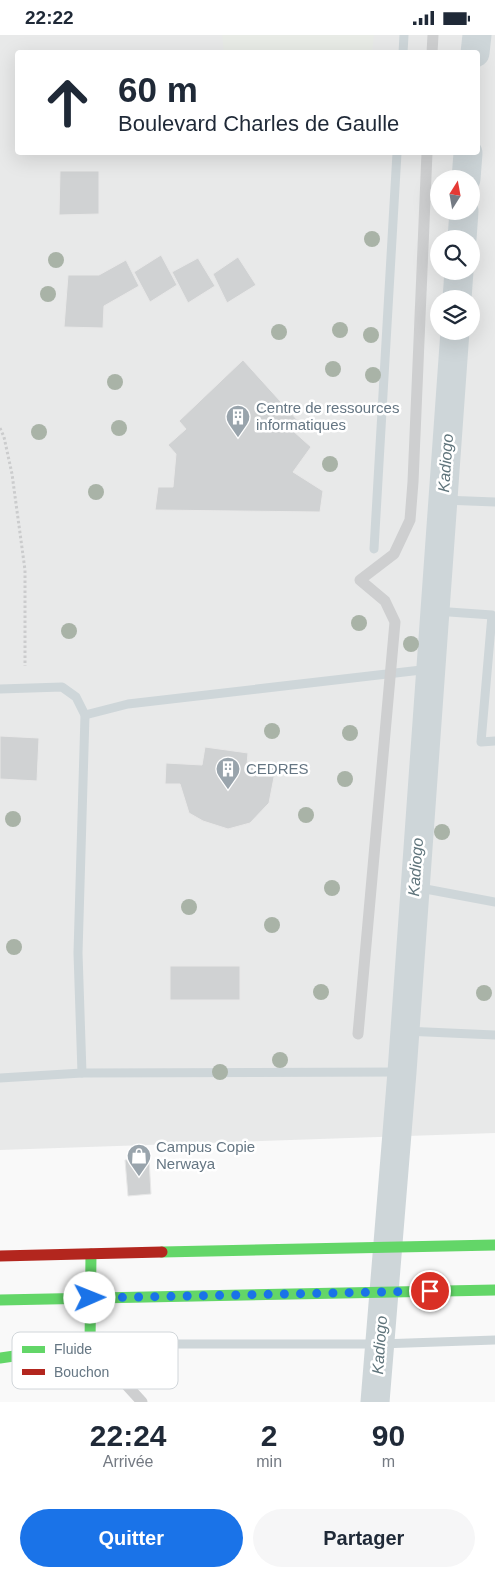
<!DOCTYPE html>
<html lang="fr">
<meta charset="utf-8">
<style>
body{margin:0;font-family:Helvetica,sans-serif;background:#f6f6f7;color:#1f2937;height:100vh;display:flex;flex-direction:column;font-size:19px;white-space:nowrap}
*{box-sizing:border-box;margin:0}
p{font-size:16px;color:#747a83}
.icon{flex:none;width:28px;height:28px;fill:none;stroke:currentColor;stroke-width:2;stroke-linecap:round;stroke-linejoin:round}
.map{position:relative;height:1367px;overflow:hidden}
.panel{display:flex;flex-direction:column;background:#fff;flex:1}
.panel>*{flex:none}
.guide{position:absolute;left:15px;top:15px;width:465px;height:105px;border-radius:5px;box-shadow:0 5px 20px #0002;background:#fff;color:#1f2937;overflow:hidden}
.needle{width:32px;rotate:11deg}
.controls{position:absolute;left:430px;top:135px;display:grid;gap:10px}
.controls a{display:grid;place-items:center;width:50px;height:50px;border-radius:50%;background:#fff;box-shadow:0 5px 20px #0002;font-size:25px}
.pin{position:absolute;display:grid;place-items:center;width:42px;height:42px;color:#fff;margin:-21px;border:2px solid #fff;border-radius:50%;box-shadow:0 1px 5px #0007}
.me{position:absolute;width:55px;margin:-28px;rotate:89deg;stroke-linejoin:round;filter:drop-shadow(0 0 4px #0008)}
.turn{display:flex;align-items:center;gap:18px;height:105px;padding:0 20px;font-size:22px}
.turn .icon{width:65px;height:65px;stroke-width:2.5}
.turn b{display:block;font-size:35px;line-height:42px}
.eta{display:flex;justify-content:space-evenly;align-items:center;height:85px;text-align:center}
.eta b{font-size:30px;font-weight:700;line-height:35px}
.button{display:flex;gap:10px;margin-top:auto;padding:10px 20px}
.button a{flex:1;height:58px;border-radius:30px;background:#1a73e8;color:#fff;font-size:20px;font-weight:700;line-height:58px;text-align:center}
.button a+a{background:#f6f6f7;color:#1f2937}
.status{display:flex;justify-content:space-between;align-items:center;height:35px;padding:0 25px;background:#fff;direction:ltr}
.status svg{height:14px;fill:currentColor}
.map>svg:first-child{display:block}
.built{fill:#e8e9e9;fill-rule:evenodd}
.green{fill:#e8ebe6}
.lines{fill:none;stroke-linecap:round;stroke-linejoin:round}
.stream{stroke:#ced6d9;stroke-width:9}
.canal{stroke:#ced6d9;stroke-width:29}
.building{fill:#d0d2d3;stroke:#e8e8e8}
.path{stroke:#cbcccd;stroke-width:3;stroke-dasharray:2.5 2.5;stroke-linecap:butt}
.lane{stroke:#cecfd0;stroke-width:11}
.fast{stroke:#63d668;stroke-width:11}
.jam{stroke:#b3261e;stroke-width:11}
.tree{fill:#a9b3a7}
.route{stroke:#1a73e8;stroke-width:9;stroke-dasharray:0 16.2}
.labels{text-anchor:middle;stroke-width:5;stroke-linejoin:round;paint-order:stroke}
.poi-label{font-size:15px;fill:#657683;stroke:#fff;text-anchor:start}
.water-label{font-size:16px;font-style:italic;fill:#60757c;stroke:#fff}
.key{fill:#fff;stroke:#d1d6da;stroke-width:1}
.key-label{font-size:14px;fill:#657683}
</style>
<div class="status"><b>22:22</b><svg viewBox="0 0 49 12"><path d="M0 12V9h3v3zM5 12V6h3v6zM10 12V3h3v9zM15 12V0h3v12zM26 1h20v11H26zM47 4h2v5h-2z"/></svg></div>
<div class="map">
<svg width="495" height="1367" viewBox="0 0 495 1367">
<rect width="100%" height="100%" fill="#f9f9f9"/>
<!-- built -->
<path class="built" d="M0 0H495V1098L0 1115ZM18 18H478V118H18ZM439 144H471V176H439ZM439 204H471V236H439ZM439 264H471V296H439Z"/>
<!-- green -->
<path class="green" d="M222 0H374L372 17 224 18Z"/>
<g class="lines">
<!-- stream -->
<g class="stream">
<path d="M403 18 404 0"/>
<path d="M443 465 495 467"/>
<path d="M374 514 397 118"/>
<path d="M435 576 492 580 481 707 495 706"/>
<path d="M0 654 62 652 76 662 85 680 78 918 82 1038"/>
<path d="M85 680 128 669 430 634"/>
<path d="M415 852 495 867"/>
<path d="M404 996 495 1000"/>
<path d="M0 1043 82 1038 402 1037"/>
<path d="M93 1309H380L495 1305"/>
</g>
<!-- canal -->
<g class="canal">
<path d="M475 18 477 0"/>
<path d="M466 144 468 118"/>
<path d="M462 204 464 176"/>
<path d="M457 264 459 236"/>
<path d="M375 1367 402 1037 455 296"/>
</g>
</g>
<!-- building -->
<g class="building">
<path d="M60 136H99V179L59 180Z"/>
<path d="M161 220 177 250 150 267 134 237Z"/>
<path d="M238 222 256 250 227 268 213 239Z"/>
<path d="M198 223 215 251 188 268 172 237Z"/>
<path d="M126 225 139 251 104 271 103 293 64 292 68 240H99Z"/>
<path d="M243 325 300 388 292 395 311 412 293 437 323 456 320 477 155 475 158 452H173L176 419 168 410 186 394 179 386Z"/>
<path d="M0 701 39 703 37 746 0 744Z"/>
<path d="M205 712 248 718 247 730 276 732 269 768 250 788 228 794 203 786 189 778 180 749H165L166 728 202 730Z"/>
<rect x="170" y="931" width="70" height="34"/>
<path d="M149 1123 151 1159 128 1161 125 1125Z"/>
</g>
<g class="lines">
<!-- path -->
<path class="path" d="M0 393 4 402 12 439 25 535V631"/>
<!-- lane -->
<g class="lane">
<path d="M432 18 433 0"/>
<path d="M358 999 395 587 385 566 360 545 394 519 410 485 413 447 427 118"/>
<path d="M90 1310 142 1367"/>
</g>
<!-- fast -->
<g class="fast">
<path d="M162 1217 495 1210"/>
<path d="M0 1265 495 1255"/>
<path d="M0 1323 90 1310 91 1219"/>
</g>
<!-- jam -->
<path class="jam" d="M0 1221 162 1217"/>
</g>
<!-- trees -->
<g class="tree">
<circle cx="372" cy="204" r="8"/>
<circle cx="56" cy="225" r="8"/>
<circle cx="48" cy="259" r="8"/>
<circle cx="340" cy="295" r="8"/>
<circle cx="279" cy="297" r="8"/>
<circle cx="371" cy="300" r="8"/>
<circle cx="333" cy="334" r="8"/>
<circle cx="373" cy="340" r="8"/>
<circle cx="115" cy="347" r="8"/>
<circle cx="119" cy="393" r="8"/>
<circle cx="39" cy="397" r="8"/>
<circle cx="330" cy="429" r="8"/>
<circle cx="96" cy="457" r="8"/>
<circle cx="359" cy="588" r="8"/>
<circle cx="69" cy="596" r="8"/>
<circle cx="411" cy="609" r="8"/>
<circle cx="272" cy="696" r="8"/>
<circle cx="350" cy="698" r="8"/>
<circle cx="345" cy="744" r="8"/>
<circle cx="306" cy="780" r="8"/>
<circle cx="13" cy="784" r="8"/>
<circle cx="442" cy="797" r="8"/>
<circle cx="332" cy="853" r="8"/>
<circle cx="189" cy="872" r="8"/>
<circle cx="272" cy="890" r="8"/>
<circle cx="14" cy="912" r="8"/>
<circle cx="321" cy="957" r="8"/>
<circle cx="484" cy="958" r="8"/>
<circle cx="280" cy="1025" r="8"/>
<circle cx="220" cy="1037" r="8"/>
</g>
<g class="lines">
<!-- route -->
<path class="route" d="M90 1263 430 1256"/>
</g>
<!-- icons -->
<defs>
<symbol id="building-pin" viewBox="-11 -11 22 30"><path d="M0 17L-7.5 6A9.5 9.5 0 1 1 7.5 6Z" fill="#99a4ac" stroke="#fff"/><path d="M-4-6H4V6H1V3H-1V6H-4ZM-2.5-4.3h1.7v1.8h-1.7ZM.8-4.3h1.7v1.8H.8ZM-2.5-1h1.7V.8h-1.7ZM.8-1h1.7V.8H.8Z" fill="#fff"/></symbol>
<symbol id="shop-pin" viewBox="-11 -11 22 30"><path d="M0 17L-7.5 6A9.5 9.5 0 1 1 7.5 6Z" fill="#99a4ac" stroke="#fff"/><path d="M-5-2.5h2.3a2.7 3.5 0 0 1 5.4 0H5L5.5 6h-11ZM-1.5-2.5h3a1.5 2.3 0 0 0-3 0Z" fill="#fff"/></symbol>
</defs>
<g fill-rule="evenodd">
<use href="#building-pin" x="224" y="368" width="28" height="38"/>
<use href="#building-pin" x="214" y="720" width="28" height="38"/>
<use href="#shop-pin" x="125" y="1107" width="28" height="38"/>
</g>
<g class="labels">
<!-- poi labels -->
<g class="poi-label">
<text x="256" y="378">Centre de ressources<tspan x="256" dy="17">informatiques</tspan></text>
<text x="246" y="739">CEDRES</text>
<text x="156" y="1117">Campus Copie<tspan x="156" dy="17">Nerwaya</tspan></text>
</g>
<!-- water labels -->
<g class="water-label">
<text transform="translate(445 428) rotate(-86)" y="6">Kadiogo</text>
<text transform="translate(415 832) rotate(-86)" y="6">Kadiogo</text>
<text transform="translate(379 1310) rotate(-86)" y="6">Kadiogo</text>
</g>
</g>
<!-- legend -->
<rect x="12" y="1297" width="166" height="57" rx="8" class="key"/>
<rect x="22" y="1311" width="23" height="7" fill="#63d668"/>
<rect x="22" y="1334" width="23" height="6" fill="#b3261e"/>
<g class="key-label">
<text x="54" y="1319">Fluide</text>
<text x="54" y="1342">Bouchon</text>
</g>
</svg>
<div class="controls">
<a><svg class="needle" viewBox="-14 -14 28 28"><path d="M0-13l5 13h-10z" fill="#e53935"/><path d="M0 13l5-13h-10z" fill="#747a83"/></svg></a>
<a><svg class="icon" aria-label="search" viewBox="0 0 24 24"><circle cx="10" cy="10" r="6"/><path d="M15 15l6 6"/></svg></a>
<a><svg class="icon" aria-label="layers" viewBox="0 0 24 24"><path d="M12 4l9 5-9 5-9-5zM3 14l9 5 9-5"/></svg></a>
</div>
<div class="pin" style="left:430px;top:1256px;background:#d93025"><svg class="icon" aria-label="arrive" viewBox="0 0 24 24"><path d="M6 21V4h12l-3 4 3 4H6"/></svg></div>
<svg class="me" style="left:90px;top:1263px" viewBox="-20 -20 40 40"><circle r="19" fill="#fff"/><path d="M0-13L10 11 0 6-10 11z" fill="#1a73e8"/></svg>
<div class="guide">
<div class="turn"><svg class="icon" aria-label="ahead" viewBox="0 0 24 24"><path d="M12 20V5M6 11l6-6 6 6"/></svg><div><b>60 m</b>Boulevard Charles de Gaulle</div></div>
</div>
</div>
<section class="panel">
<div class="eta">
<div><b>22:24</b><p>Arrivée</p></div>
<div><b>2</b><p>min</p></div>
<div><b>90</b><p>m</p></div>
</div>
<div class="button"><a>Quitter</a><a>Partager</a></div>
</section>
